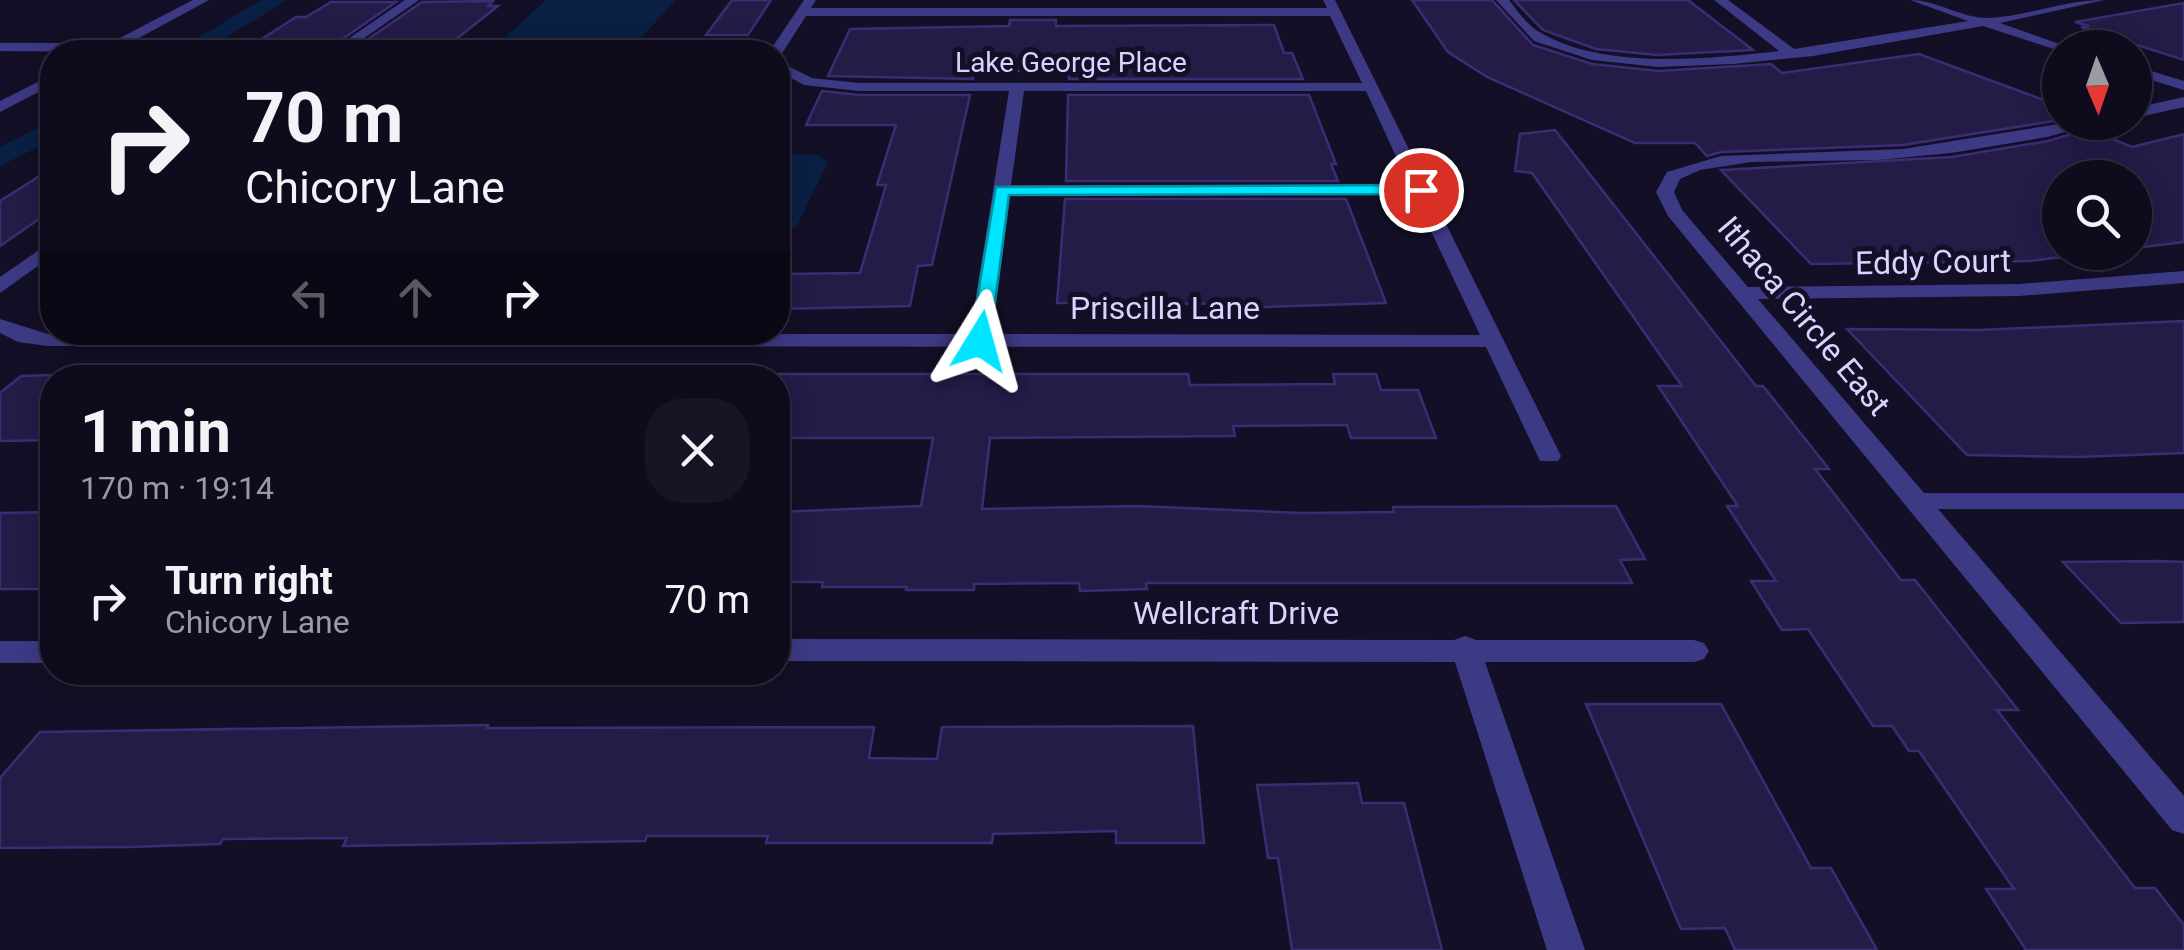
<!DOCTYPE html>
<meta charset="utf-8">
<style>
body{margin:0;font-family:Roboto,sans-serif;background:#171425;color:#f1f3f6;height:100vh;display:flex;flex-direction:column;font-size:38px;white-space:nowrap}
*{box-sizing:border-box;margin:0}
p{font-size:32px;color:#9b9ba3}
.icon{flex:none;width:55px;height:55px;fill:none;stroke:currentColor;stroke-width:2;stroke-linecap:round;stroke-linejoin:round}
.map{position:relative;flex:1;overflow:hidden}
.sheet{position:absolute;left:40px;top:365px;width:750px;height:320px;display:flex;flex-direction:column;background:#0e0b1c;border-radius:40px;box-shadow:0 5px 25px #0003,0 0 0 2px #2e2b3b}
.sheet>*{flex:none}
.hud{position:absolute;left:40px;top:40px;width:750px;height:305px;border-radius:40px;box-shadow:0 5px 25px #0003,0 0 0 2px #2e2b3b;background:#0e0b1c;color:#f1f3f6;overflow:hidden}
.needle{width:65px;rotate:178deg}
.tools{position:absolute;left:2042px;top:30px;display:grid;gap:20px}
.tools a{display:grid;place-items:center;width:110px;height:110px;border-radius:50%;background:#0e0b1c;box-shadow:0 5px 25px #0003,0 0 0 2px #2e2b3b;font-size:50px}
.pin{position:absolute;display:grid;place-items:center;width:85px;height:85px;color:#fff;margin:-42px;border:5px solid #fff;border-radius:50%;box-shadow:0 2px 10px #0007}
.me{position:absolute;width:110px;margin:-55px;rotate:8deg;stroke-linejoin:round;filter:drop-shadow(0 0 8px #0008)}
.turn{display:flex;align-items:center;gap:35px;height:210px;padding:0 40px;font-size:45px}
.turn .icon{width:130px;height:130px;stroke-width:2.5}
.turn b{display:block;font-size:70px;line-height:85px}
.lanes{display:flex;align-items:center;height:95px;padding:0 40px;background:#0003;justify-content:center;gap:50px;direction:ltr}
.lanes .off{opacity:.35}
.round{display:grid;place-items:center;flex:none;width:105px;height:105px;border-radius:40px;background:#171425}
.overview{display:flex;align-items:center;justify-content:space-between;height:170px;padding:0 40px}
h1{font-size:60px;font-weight:700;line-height:75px}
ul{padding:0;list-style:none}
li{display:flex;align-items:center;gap:30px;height:130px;padding:0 40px}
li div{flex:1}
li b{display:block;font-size:38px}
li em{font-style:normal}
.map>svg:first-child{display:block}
.water{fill:#0a1f44}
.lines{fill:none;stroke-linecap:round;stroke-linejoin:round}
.canal{fill:#0a1f44;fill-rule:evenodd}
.building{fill:#241b47;stroke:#3b2d73;stroke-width:2.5}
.minor{fill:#3d3a85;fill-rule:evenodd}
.route{fill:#00e5ff;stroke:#0095a6;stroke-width:2.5}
.labels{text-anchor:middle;stroke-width:10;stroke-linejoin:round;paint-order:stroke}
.far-street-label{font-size:28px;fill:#d9d4ff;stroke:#130f26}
.street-label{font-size:32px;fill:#d9d4ff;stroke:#130f26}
</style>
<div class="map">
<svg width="2184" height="950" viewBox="0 0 2184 950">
<rect width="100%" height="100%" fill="#130f26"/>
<!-- water -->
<g class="water">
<path d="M546 0H676L628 52H489Z"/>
<path d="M778 154 817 155 828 162 796 228 778 230Z"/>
</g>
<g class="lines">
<!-- canal -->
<g class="canal">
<path d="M261 0H287L202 52H174Z"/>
<path d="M52 121V140L0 166V147Z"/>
</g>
</g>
<!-- building -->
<g class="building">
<path d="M732 0H771L748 35H706Z"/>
<path d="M1412 0H1492L1533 45 1592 64 1658 71 1771 64 1782 73 1919 54 2060 106V120L1903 145 1721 152 1707 156 1695 143H1635L1487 77 1448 52Z"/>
<path d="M1514 0H1688L1753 50 1657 55 1596 49 1543 30Z"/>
<path d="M493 1 488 6H498L441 51H351L422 2Z"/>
<path d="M331 2H396L325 51H243L296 17H306Z"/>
<path d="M2184 3V60L2081 27 2089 26 2075 22Z"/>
<path d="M1010 20H1056V26L1274 25 1284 53H1292L1303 79H1069V70L974 72 973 79 828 76 850 29 1009 26Z"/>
<path d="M822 91 859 95H970L932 265 918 266 910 306 778 309V274L860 273 886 185H877L896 125H806Z"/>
<path d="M1068 95H1309L1336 164H1331L1338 181H1066Z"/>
<path d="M2088 129 2132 147 2184 134V242L2135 248V178H2060V252H2104L2029 261 1811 264 1721 170 1952 157 2048 141Z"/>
<path d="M1555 130 1756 386H1763L1829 469H1815L1901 580H1915L2018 710H1997L2135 888H2155L2184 925V950H2026L1986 889H2014L1919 751H1909L1892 726H1873L1808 629 1782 630 1751 581H1776L1727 506H1738L1658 386H1682L1532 173 1515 171 1520 134Z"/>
<path d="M52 168V210L0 246V201Z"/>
<path d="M1065 199H1346L1386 303 1229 308V304L1057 303Z"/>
<path d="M2184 321V453L2078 457 1967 455 1847 329 1979 330Z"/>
<path d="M778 374H1188L1190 385 1335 384 1333 374H1376L1381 390H1418L1436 438H1351L1347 425 1233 426 1235 436 990 438 982 509 1137 506 1301 513 1394 512 1393 507 1616 506 1645 559 1620 560 1632 583H1146L1147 589 1080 591 1079 583 974 584V590H906L907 587H822L823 582H778V512L921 506 933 438H778Z"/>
<path d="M52 375V440L0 441V393L21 376Z"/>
<path d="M52 512V589H0V513Z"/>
<path d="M2161 561 2184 562V622L2121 623 2063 562Z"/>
<path d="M1586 704H1721L1811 868H1831L1877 950H1735L1725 928 1681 929Z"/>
<path d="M488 725 487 728 874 727 869 758 937 759 942 727 1193 726 1204 843H1116V831L993 834 992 843H766L768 836H647L645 841 343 846 347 838 223 839 220 844 130 847 0 848V778L40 732Z"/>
<path d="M1358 783 1362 803H1404L1442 950H1292L1278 858H1268L1257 785Z"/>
</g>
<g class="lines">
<!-- minor -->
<g class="minor">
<path d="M193 0H209L113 52 0 51V43H110Z"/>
<path d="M405 0H419L344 52H329Z"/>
<path d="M804 0H816L811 8H1327L1323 0H1335L1561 456 1558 461H1540L1486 347 48 346 18 342 0 333V319L48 334H970L1009 91H859L804 85 778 71V61L812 78 859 83H1362L1330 16H806L781 55 769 52ZM1024 91H1366L1409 185H1011ZM1010 195H1414L1480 335 992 334Z"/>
<path d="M1496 0H1509C1518 12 1528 26 1541 33 1604 70 1709 59 1779 51L1714 0H1728L1794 49 1968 21 1910 0C1937 0 1961 18 1987 18 2025 17 2064 0 2104 0L2000 23 2071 48H2060V51L1983 26 1813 56 1733 64 1658 67 1592 60 1534 41Z"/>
<path d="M2135 66 2184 81V90L2135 75Z"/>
<path d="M52 75V85L0 112V101Z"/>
<path d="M2184 97V107L2135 118V108Z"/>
<path d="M2071 122H2101L2047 137 1951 153 1878 160 1751 162 1700 170 1680 179 1674 192 1682 210 1748 287 2019 284 2184 271V283L2019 296 1758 299 1924 493H2184V509H1938L2184 796V834L2172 830 1668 216 1656 192 1667 172 1721 156 1903 149Z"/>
<path d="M52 241V256L0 293V277Z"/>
<path d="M1465 636 1476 640H1694L1704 643 1709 651 1704 659 1694 662H1485L1585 950H1547L1455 662 778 661V639L1454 640Z"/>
<rect x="0" y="641" width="52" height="22"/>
</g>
</g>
<!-- route -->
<path class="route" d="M1421 185 1429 190 1426 194 1009 195 990 341 980 347 970 341 996 187Z"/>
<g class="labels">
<!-- far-street labels -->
<g class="far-street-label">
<text x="1071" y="72">Lake George Place</text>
</g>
<!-- street labels -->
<g class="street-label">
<text transform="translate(1933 262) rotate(-1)" y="11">Eddy Court</text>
<text x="1165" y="319">Priscilla Lane</text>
<text transform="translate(1804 316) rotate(50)" y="11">Ithaca Circle East</text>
<text x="1236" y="624">Wellcraft Drive</text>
</g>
</g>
</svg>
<div class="tools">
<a><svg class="needle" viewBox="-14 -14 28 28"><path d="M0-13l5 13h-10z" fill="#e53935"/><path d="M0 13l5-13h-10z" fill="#9b9ba3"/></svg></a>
<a><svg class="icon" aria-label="search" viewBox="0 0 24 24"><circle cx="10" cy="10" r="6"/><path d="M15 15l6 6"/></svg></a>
</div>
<div class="pin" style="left:1421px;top:190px;background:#d93025"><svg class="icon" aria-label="arrive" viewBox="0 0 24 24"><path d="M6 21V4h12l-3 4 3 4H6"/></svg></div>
<svg class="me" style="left:980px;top:341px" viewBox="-20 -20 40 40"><path d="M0-17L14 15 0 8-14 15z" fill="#00e5ff" stroke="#fff" stroke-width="4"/></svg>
<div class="hud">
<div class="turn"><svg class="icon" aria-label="right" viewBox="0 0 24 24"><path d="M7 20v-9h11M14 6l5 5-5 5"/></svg><div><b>70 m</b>Chicory Lane</div></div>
<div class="lanes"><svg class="icon off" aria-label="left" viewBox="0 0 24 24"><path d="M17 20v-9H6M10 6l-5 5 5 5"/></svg><svg class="icon off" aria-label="ahead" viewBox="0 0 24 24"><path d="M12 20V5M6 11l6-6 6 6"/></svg><svg class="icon" aria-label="right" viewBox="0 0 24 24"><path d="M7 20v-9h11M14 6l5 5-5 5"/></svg></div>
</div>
<section class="sheet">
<div class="overview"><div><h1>1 min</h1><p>170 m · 19:14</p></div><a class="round"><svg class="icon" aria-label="close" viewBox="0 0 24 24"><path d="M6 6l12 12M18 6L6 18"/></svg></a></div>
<ul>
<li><svg class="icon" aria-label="right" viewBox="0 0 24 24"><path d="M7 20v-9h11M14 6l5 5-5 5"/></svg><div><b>Turn right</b><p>Chicory Lane</p></div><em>70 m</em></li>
</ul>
</section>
</div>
